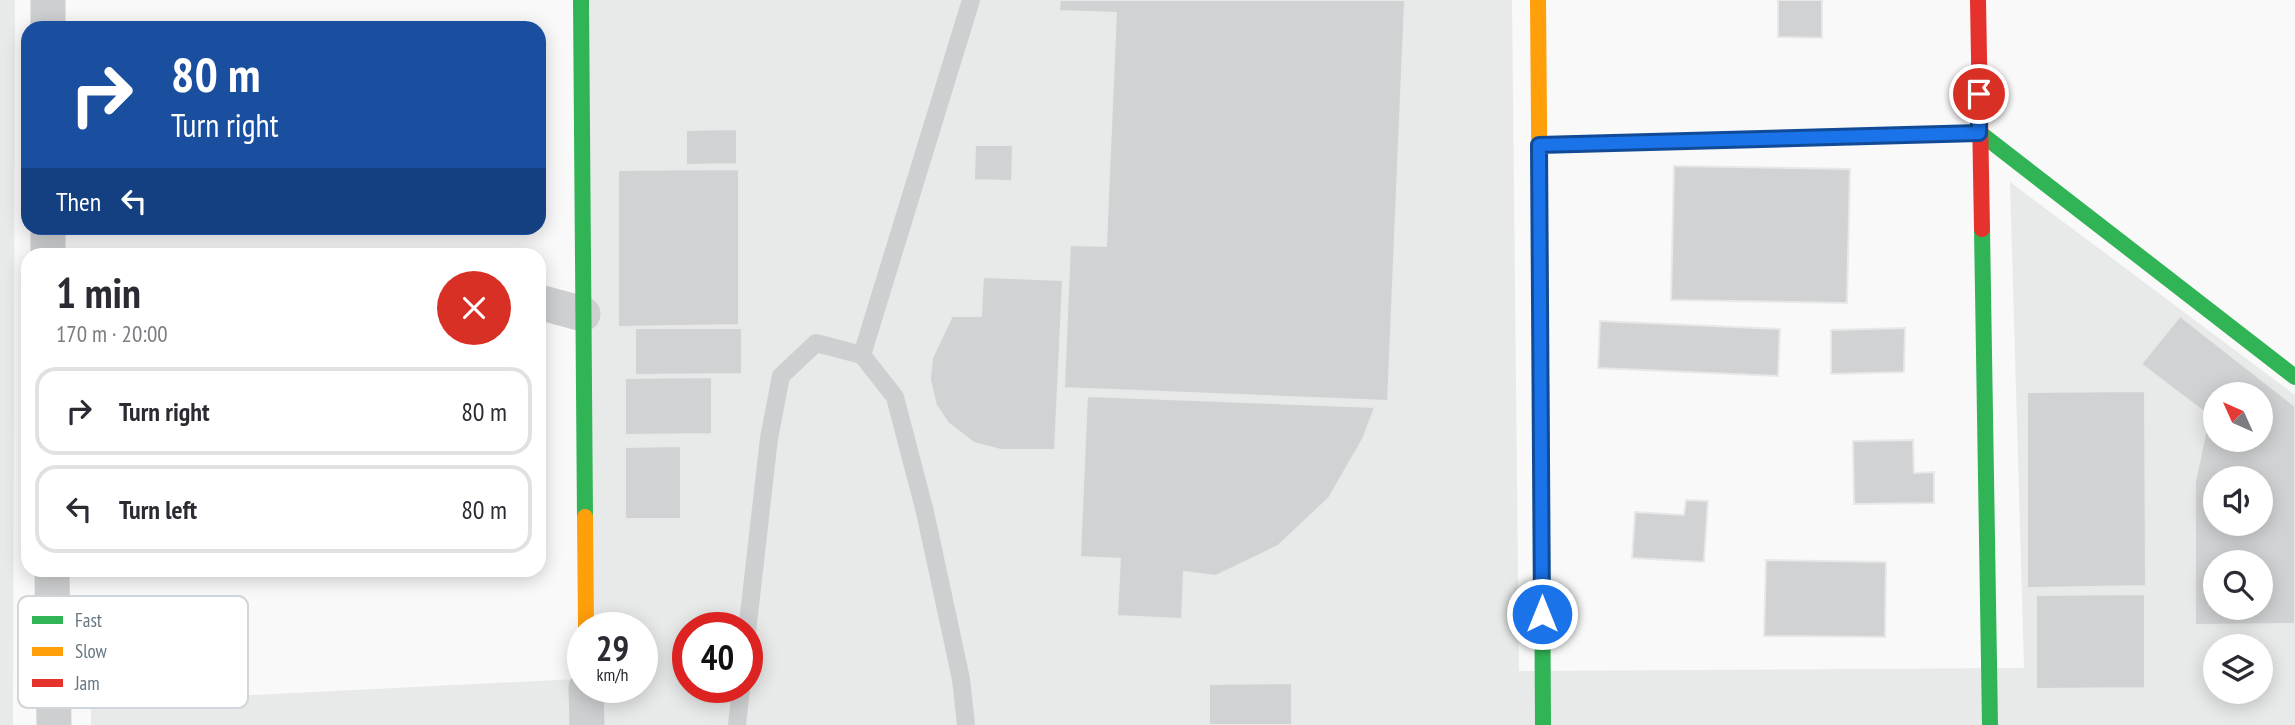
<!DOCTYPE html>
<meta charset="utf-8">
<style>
body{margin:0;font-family:"PT Sans Narrow",sans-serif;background:#f7f7f7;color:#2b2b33;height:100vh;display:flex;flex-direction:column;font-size:26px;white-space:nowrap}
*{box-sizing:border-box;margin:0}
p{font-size:23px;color:#7c7c81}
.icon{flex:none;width:38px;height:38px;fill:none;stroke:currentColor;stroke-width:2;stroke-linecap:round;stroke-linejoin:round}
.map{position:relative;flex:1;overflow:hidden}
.drawer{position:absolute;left:21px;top:248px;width:525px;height:329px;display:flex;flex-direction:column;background:#fff;border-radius:21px;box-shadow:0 4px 18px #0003}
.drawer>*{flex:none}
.banner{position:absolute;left:21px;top:21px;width:525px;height:214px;border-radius:21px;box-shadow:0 4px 18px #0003;background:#1a4fa0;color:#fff;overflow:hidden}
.needle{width:46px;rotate:315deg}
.fabs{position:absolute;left:2203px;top:382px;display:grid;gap:14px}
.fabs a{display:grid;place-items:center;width:70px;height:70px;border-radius:50%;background:#fff;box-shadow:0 4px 18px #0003;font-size:35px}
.speed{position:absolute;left:567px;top:612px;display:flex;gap:14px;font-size:35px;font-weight:700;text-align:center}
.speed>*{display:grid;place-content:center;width:91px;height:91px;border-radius:50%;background:#fff;box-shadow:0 4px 18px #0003;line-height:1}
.speed small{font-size:18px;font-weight:400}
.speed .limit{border:10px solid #d22;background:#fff;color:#111}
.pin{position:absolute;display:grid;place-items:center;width:60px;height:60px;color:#fff;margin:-30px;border:4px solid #fff;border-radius:50%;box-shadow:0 2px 7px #0007}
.me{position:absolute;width:77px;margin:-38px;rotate:0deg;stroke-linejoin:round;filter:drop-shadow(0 0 5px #0008)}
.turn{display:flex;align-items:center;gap:24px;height:147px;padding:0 35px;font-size:32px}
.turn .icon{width:91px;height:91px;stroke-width:2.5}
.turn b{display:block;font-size:49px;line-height:60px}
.then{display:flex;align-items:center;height:66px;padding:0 35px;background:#0003;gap:14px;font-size:26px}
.round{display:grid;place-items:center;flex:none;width:74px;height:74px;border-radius:37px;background:#f7f7f7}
.head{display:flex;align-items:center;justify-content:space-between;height:119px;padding:0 35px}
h1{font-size:42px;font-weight:700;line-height:52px}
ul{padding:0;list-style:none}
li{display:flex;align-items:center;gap:21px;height:88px;margin:0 14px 10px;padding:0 21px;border:4px solid #e1e1e2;border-radius:21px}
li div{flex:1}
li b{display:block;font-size:26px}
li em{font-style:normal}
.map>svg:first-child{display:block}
.built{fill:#e8e9e9;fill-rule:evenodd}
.building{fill:#d0d2d3;stroke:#e8e8e8;stroke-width:2;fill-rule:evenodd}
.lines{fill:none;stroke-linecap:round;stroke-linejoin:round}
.lane{stroke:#cecfd0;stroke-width:18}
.street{stroke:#cecfd0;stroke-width:35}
.fast{stroke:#30b455;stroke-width:16}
.slow{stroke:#ff9f0a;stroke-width:16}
.jam{stroke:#e5322d;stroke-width:16}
.route-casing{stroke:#114b97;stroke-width:18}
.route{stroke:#1a73e8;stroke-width:12}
.key{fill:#fff;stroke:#d1d6da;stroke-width:2}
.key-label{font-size:19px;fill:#657683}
</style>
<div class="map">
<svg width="2295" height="725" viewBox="0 0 2295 725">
<rect width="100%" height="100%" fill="#f9f9f9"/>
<!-- built -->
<g class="built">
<path d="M0 0H15L13 725H0Z"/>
<path d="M585 0H1512L1519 671 2024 668 2010 182 2295 395V725H91V703L578 679ZM2216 394H2261V439H2216ZM2216 478H2261V523H2216ZM2216 562H2261V607H2216ZM583 628H642V688H583ZM688 628H747V688H688ZM2216 646H2261V691H2216Z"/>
</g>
<!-- building -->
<g class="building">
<path d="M1060 0H1405L1388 401 1064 388 1070 245 1106 246 1116 13 1059 11Z"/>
<path d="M1778 0H1822V38L1778 37Z"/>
<path d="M737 129V164L686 165V130Z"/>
<path d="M975 145H1013L1012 181 974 180Z"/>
<path d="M1674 166 1850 169 1847 303 1671 300Z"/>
<path d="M739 169V325L618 327V170Z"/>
<path d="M983 277 1063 280 1055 450H1001L974 443 948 423 936 405 930 380 932 358 952 316H981Z"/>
<path d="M2180 316 2295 406V624L2195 625V482L2209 416 2141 364ZM2216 394H2261V439H2216ZM2216 478H2261V523H2216ZM2216 562H2261V607H2216Z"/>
<path d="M1600 321 1780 329 1778 376 1598 368Z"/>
<path d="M635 328H742V374L635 375Z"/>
<path d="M1905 328 1904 372 1831 374V330Z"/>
<path d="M712 377V434L625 435V378Z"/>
<path d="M2145 391 2146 586 2027 588V392Z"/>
<path d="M1087 396 1375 407 1363 439 1329 498 1278 546 1216 576 1184 572 1182 619 1117 616 1120 559 1080 557Z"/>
<path d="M1913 440 1914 473 1934 472V503L1854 504 1853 441Z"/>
<path d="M681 446V519H625V447Z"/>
<path d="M1686 500 1708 501 1704 562 1632 558 1635 512 1684 515Z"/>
<path d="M1766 560 1886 562 1885 637 1764 636Z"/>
<path d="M2145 594V688L2036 689V595Z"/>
<path d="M1292 683V725H1209V684Z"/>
</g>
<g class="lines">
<!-- lane -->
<g class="lane">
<path d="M862 355 971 0"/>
<path d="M747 632 769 438 781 376 816 343 862 355 895 397 925 512 961 679 966 725"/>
<path d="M737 725 741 688"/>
</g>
<!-- street -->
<g class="street">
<path d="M48 0V28"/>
<path d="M48 228V256"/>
<path d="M539 302 583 314"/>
<path d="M52 570 54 725"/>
<path d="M586 688 587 725"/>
</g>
<!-- fast -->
<g class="fast">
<path d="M581 0 585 517"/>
<path d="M1539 145 1980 133 2295 377"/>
<path d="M1982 229 1990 725"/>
<path d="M1541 369 1543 725"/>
</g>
<!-- slow -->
<g class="slow">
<path d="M1538 0 1541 369"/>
<path d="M585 517 586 628"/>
</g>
<!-- jam -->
<path class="jam" d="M1978 0 1982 229"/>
</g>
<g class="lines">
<defs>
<path id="route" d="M1542 614 1539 145 1979 133V94"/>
</defs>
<!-- route casing -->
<use href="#route" class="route-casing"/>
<!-- route -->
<use href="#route" class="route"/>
</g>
<!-- legend -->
<rect x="18" y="596" width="230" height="112" rx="10" class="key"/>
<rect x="32" y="616" width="31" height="8" fill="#30b455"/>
<rect x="32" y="647" width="31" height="9" fill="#ff9f0a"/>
<rect x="32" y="679" width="31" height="8" fill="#e5322d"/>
<g class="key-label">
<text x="75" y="627">Fast</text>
<text x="75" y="658">Slow</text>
<text x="75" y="690">Jam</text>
</g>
</svg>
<div class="fabs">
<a><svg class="needle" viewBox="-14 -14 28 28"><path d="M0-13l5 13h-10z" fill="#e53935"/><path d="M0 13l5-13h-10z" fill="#7c7c81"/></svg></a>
<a><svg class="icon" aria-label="sound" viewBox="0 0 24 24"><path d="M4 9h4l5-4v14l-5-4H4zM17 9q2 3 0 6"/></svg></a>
<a><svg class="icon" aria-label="search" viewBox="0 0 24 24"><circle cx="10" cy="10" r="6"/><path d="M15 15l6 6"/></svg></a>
<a><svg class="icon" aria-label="layers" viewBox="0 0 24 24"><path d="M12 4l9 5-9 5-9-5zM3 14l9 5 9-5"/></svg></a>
</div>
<div class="speed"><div>29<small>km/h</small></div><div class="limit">40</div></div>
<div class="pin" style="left:1979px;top:94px;background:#d93025"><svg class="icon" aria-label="arrive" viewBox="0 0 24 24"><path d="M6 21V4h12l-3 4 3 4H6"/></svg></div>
<svg class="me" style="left:1542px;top:614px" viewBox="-20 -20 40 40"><circle r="17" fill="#1a73e8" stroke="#fff" stroke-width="3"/><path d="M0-11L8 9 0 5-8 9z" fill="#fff"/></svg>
<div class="banner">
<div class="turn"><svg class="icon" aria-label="right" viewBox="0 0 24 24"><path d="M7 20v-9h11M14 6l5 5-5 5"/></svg><div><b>80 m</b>Turn right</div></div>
<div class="then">Then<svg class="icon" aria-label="left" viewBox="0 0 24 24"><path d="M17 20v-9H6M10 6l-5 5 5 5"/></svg></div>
</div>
<section class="drawer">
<div class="head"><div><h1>1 min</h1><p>170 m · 20:00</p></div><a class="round" style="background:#d93025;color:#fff"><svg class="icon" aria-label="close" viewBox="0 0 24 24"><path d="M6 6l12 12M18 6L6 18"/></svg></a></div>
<ul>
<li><svg class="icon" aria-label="right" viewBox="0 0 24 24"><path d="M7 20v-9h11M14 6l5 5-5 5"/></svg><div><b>Turn right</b></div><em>80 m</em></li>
<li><svg class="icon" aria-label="left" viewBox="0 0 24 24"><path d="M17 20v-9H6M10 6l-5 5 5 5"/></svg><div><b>Turn left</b></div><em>80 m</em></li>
</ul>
</section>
</div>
